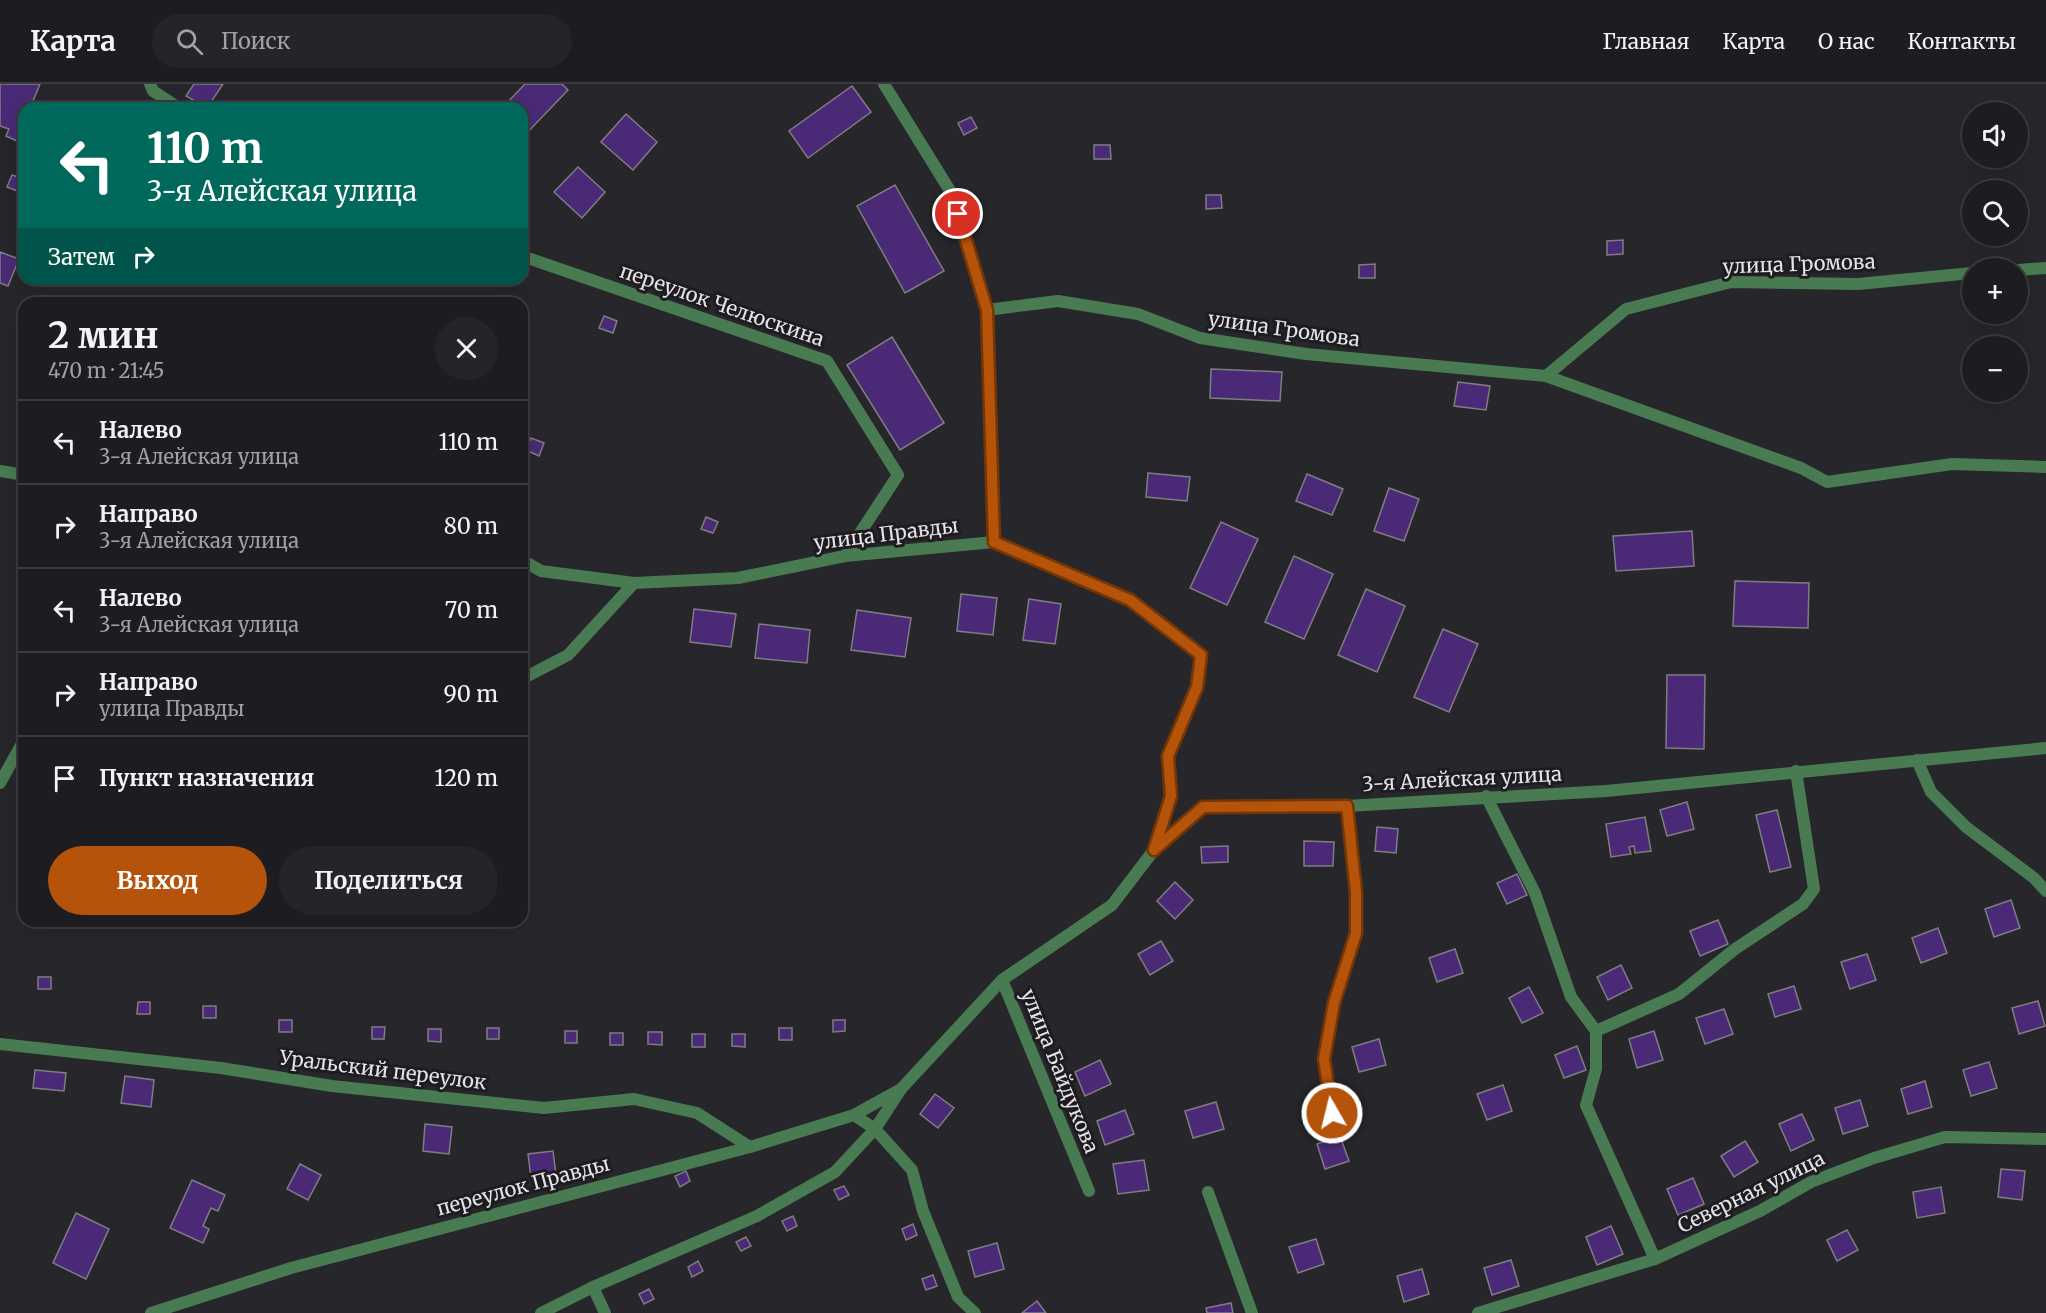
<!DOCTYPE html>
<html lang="ru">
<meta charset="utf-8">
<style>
body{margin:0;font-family:Merriweather,serif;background:#252529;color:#f1f3f6;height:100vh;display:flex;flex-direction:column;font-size:22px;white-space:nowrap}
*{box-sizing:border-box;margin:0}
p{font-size:20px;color:#a0a1a5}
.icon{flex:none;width:33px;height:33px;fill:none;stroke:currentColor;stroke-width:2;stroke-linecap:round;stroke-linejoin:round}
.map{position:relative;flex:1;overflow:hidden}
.side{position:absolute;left:18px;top:213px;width:510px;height:630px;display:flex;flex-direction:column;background:#1d1c20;border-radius:18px;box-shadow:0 6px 24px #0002,0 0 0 2px #3b3a3e}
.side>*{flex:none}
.guide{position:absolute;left:18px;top:18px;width:510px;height:183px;border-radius:18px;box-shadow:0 6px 24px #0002,0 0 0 2px #3b3a3e;background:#00695c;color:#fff;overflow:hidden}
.controls{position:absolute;left:1962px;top:18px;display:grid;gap:12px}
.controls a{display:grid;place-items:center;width:66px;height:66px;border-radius:50%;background:#1d1c20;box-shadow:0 6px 24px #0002,0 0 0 2px #3b3a3e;font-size:30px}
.pin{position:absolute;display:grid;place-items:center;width:51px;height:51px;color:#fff;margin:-26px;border:3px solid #fff;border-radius:50%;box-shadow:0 2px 6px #0007}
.me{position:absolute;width:66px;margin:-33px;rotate:352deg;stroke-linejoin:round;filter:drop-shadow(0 0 4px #0008)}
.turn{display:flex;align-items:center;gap:21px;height:126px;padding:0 30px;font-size:27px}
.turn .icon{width:78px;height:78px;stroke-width:2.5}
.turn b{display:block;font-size:42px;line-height:51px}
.then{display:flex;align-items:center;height:57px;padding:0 30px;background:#0003;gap:12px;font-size:22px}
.round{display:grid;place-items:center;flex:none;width:63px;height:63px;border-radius:32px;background:#252529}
.overview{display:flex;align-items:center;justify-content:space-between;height:102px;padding:0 30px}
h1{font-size:36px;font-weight:700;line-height:45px}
.primary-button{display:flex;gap:12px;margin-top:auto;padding:12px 30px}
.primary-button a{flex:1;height:69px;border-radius:36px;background:#b45309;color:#fff;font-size:24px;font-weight:700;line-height:69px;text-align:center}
.primary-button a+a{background:#252529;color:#f1f3f6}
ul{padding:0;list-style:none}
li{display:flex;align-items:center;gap:18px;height:84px;padding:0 30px;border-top:2px solid #3b3a3e}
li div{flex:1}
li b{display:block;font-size:22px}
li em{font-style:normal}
header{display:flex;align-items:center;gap:36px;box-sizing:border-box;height:84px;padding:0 30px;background:#1d1c20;border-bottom:2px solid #3b3a3e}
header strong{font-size:28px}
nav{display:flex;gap:33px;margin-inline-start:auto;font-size:21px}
.search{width:420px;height:54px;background:#252529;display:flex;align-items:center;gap:15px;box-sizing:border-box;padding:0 21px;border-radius:33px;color:#a0a1a5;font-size:22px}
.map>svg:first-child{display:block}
.building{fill:#4a2a76;stroke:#7f7d82;stroke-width:1.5}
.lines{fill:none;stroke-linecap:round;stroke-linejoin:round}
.street{stroke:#497b52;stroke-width:12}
.route-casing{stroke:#753606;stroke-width:15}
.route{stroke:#b45309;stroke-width:10}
.labels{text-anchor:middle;stroke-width:6;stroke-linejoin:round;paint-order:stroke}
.street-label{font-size:20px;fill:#e4e3e6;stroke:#1e1c20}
</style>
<header>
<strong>Карта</strong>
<div class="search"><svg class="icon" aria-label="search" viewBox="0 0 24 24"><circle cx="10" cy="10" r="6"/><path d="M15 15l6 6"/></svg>Поиск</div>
<nav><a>Главная</a><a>Карта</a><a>О нас</a><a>Контакты</a></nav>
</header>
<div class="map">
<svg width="2046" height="1229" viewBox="0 0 2046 1229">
<rect width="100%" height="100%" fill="#27262a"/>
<!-- building -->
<g class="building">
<path d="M0 0H40L30 24H24V60L6 52 9 45 0 42Z"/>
<path d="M194 0H223L207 24 186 12Z"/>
<path d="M525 0H562L568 6 522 54V24H502Z"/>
<path d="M852 2 871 28 808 74 789 47Z"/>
<path d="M626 30 657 58 633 86 601 58Z"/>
<path d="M971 33 977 44 964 51 958 39Z"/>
<path d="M1094 61H1110L1111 75H1094Z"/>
<path d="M578 83 605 108 582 134 554 108Z"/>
<path d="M12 91 24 95 20 108 7 103Z"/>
<path d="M895 101 944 187 905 209 857 122Z"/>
<path d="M1206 111H1221L1222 124 1206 125Z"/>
<path d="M1623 156V170L1607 171V157Z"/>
<path d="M0 168 19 175 8 202 0 199Z"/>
<path d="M1375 180V194H1359V181Z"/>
<path d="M604 232 617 237 613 249 599 244Z"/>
<path d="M892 253 944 339 900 366 847 281Z"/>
<path d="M1211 285 1282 288 1280 317 1210 314Z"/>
<path d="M1458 298 1490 302 1486 326 1454 322Z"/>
<path d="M531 354 544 359 539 372 526 366Z"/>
<path d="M1148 389 1190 393 1187 417 1146 413Z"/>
<path d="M1307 390 1343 405 1332 431 1296 417Z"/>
<path d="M1389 404 1419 415 1404 457 1374 447Z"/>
<path d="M706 433 718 438 713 449 701 445Z"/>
<path d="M1221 438 1258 455 1227 521 1190 504Z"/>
<path d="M1692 447 1694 482 1616 487 1613 452Z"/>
<path d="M1294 472 1333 490 1304 555 1265 538Z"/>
<path d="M1735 497 1809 499 1808 544 1733 542Z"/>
<path d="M1366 505 1405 522 1377 588 1338 571Z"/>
<path d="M961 510 997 514 993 551 957 547Z"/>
<path d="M1029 515 1061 520 1055 560 1023 556Z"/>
<path d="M694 525 736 530 731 563 690 558Z"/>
<path d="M857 526 911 534 905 573 851 566Z"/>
<path d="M759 540 810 546 807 579 755 574Z"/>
<path d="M1443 545 1478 560 1449 628 1414 613Z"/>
<path d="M1667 591H1705L1704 665 1666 664Z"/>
<path d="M1687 718 1694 745 1667 752 1660 726Z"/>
<path d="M1777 726 1791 783 1770 788 1756 731Z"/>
<path d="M1645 733 1651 767 1635 769 1634 762 1629 763 1631 770 1611 773 1606 740Z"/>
<path d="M1377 743 1398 745 1396 769 1375 767Z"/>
<path d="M1304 757 1334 758 1333 782H1304Z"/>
<path d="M1228 762V778L1202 779 1201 763Z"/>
<path d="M1517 790 1527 811 1507 820 1497 799Z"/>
<path d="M1175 798 1193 816 1175 835 1157 817Z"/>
<path d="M2011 816 2020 844 1994 853 1985 825Z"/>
<path d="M1718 836 1728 860 1700 872 1690 847Z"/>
<path d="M1938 844 1947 869 1921 879 1912 854Z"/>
<path d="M1161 857 1173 877 1150 891 1138 870Z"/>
<path d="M1455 865 1463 889 1437 898 1429 874Z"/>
<path d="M1867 870 1876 896 1850 905 1841 878Z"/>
<path d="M1621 881 1632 904 1608 916 1597 893Z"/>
<rect x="38" y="893" width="13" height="12"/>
<path d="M1794 902 1801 925 1775 933 1768 910Z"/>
<path d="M1529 903 1543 929 1522 939 1509 914Z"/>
<path d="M2038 917 2045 942 2019 950 2012 924Z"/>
<path d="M138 918H150V930H137Z"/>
<rect x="203" y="922" width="13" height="12"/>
<path d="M1724 925 1733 950 1705 960 1696 934Z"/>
<rect x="279" y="936" width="13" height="12"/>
<path d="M833 936H845V947L833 948Z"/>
<path d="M372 943H385L384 955H372Z"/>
<rect x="487" y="944" width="12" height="11"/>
<rect x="779" y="944" width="13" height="12"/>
<path d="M428 945H441V958L428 957Z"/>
<rect x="565" y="947" width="12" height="12"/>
<path d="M1654 947 1663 976 1637 984 1629 955Z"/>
<path d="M648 948H662V961L648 960Z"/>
<rect x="610" y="949" width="13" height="12"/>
<rect x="692" y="950" width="13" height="13"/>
<path d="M732 950H745V963L732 962Z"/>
<path d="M1379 955 1386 981 1359 988 1352 963Z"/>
<path d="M1577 962 1586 986 1564 994 1555 971Z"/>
<path d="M1100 976 1111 1000 1085 1012 1075 988Z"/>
<path d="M1989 978 1997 1004 1971 1012 1963 986Z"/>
<path d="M35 986 66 989 64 1007 33 1004Z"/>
<path d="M125 992 154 996 151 1023 121 1019Z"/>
<path d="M1925 997 1932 1023 1908 1030 1901 1005Z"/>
<path d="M1503 1001 1512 1027 1487 1036 1477 1010Z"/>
<path d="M935 1010 954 1024 938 1044 920 1030Z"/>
<path d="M1860 1016 1868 1042 1843 1050 1835 1024Z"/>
<path d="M1216 1018 1224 1045 1193 1054 1185 1027Z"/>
<path d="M1125 1026 1134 1050 1105 1061 1097 1037Z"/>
<path d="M1802 1030 1814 1056 1791 1067 1779 1040Z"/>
<path d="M425 1040 452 1043 449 1070 423 1067Z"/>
<path d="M1340 1052 1349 1077 1325 1085 1317 1060Z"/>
<path d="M1745 1057 1758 1078 1734 1093 1721 1072Z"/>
<path d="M553 1067 556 1091 531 1094 528 1070Z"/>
<path d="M1144 1076 1149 1106 1118 1110 1113 1080Z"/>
<path d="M300 1080 321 1091 308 1116 287 1105Z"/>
<path d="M2001 1085 2025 1087 2022 1116 1998 1113Z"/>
<path d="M686 1087 690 1097 680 1103 675 1092Z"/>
<path d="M1693 1094 1704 1120 1678 1131 1667 1105Z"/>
<path d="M192 1096 225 1111 218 1127 211 1124 203 1142 209 1145 203 1159 170 1144Z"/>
<path d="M844 1102 849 1111 839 1116 834 1106Z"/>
<path d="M1941 1103 1945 1129 1917 1134 1913 1108Z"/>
<path d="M76 1129 109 1145 86 1195 53 1179Z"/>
<path d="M793 1132 797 1142 787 1147 782 1137Z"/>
<path d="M913 1140 917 1151 906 1156 902 1145Z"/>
<path d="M1611 1142 1623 1170 1597 1181 1586 1153Z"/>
<path d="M1847 1146 1858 1166 1837 1177 1827 1156Z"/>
<path d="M746 1153 751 1162 741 1167 736 1158Z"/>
<path d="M1316 1155 1324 1180 1298 1189 1289 1163Z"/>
<path d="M997 1159 1004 1185 975 1193 968 1167Z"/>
<path d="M1511 1176 1519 1202 1492 1211 1484 1184Z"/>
<path d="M698 1177 703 1187 692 1193 688 1183Z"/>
<path d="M1422 1185 1429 1210 1404 1218 1397 1192Z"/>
<path d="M933 1191 937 1202 926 1206 922 1195Z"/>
<path d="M649 1205 654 1215 644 1220 639 1210Z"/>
<path d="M1037 1217 1046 1229H1022Z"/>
<path d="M1231 1219 1233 1229H1207L1206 1224Z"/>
</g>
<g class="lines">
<!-- street -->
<g class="street">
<path d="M150 0 153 7 179 24"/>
<path d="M884 0 952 110 987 226 994 458"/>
<path d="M522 172 827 277 898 391 845 472"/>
<path d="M2018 186 2046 184"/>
<path d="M987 226 1058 217 1138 230 1200 254 1306 270 1546 292 1626 225 1731 198 1858 200 1972 189"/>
<path d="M1546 292 1801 384 1827 398 1952 380 2046 383"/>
<path d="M0 387 24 391"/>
<path d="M522 476 541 487 634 499 738 494 845 472 994 458 1130 516 1201 571 1197 603 1168 672 1171 712 1154 766 1203 723 1347 722 1606 707 2046 664"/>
<path d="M522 595 568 571 634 499"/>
<path d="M1917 676 1931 708 1966 743 2034 794 2046 807"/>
<path d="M0 699 24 656"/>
<path d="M1486 712 1535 809 1571 913 1596 947V985L1586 1021 1655 1175"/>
<path d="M1002 896 1089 1107"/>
<path d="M1596 947 1679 910 1735 865 1803 820 1814 805 1796 687"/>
<path d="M0 960 221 984 332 1002 544 1024 634 1015 697 1029 750 1063"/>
<path d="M1332 1029 1324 975 1334 919 1356 849V808L1347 722"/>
<path d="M854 1031 875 1045 912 1086 923 1127 958 1213 975 1229"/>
<path d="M1208 1108 1252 1229"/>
<path d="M593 1203 605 1229"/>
<path d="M151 1229 291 1184 750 1063 854 1031 901 1005"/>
<path d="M541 1229 593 1203 757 1132 835 1088 875 1045 901 1005 1002 896 1112 821 1154 766"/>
<path d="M1478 1229 1655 1175 1760 1127 1811 1098 1874 1074 1945 1053 2046 1055"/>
</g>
</g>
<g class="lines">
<defs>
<path id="route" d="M958 130 987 226 994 458 1130 516 1201 571 1197 603 1168 672 1171 712 1154 766 1203 723 1347 722 1356 808V849L1334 919 1324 975 1332 1029"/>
</defs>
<!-- route casing -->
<use href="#route" class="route-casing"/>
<!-- route -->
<use href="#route" class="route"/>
</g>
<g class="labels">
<!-- street labels -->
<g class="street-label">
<text transform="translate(1799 180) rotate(-2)" y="7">улица Громова</text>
<text transform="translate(722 221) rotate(19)" y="7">переулок Челюскина</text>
<text transform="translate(1284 245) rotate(8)" y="7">улица Громова</text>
<text transform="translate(886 450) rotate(-7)" y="7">улица Правды</text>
<text transform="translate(1462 695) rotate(-3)" y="7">3-я Алейская улица</text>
<text transform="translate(383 986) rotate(7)" y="7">Уральский переулок</text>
<text transform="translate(1060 987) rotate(68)" y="7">улица Байдукова</text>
<text transform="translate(523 1102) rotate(-15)" y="7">переулок Правды</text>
<text transform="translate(1751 1108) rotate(-26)" y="7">Северная улица</text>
</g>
</g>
</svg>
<div class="controls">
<a><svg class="icon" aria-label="sound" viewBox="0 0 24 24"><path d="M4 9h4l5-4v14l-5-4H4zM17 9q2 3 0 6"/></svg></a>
<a><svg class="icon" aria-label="search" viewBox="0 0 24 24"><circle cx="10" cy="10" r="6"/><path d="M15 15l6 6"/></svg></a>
<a>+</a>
<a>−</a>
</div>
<div class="pin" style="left:958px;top:130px;background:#d93025"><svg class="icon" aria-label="arrive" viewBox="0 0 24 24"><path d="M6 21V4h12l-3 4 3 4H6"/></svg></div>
<svg class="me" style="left:1332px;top:1029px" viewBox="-20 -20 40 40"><circle r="17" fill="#b45309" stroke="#fff" stroke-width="3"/><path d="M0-11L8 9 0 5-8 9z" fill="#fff"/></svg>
<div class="guide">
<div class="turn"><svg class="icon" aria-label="left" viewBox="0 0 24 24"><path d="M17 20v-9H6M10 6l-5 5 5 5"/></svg><div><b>110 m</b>3-я Алейская улица</div></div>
<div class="then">Затем<svg class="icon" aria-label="right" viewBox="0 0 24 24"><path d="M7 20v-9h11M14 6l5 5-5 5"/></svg></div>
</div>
<section class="side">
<div class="overview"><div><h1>2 мин</h1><p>470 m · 21:45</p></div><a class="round"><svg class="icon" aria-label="close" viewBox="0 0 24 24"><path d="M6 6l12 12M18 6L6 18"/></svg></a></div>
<ul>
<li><svg class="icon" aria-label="left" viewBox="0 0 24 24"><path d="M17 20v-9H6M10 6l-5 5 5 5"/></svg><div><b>Налево</b><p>3-я Алейская улица</p></div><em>110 m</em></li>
<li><svg class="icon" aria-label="right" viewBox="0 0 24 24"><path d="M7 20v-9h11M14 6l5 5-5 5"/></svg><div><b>Направо</b><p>3-я Алейская улица</p></div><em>80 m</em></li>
<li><svg class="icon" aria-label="left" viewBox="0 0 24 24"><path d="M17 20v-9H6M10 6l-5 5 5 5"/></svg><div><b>Налево</b><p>3-я Алейская улица</p></div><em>70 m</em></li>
<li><svg class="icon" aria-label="right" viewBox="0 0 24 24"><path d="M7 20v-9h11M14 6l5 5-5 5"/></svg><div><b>Направо</b><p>улица Правды</p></div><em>90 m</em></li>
<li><svg class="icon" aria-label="arrive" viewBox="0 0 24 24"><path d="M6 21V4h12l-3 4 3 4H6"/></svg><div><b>Пункт назначения</b></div><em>120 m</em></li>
</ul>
<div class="primary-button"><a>Выход</a><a>Поделиться</a></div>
</section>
</div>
